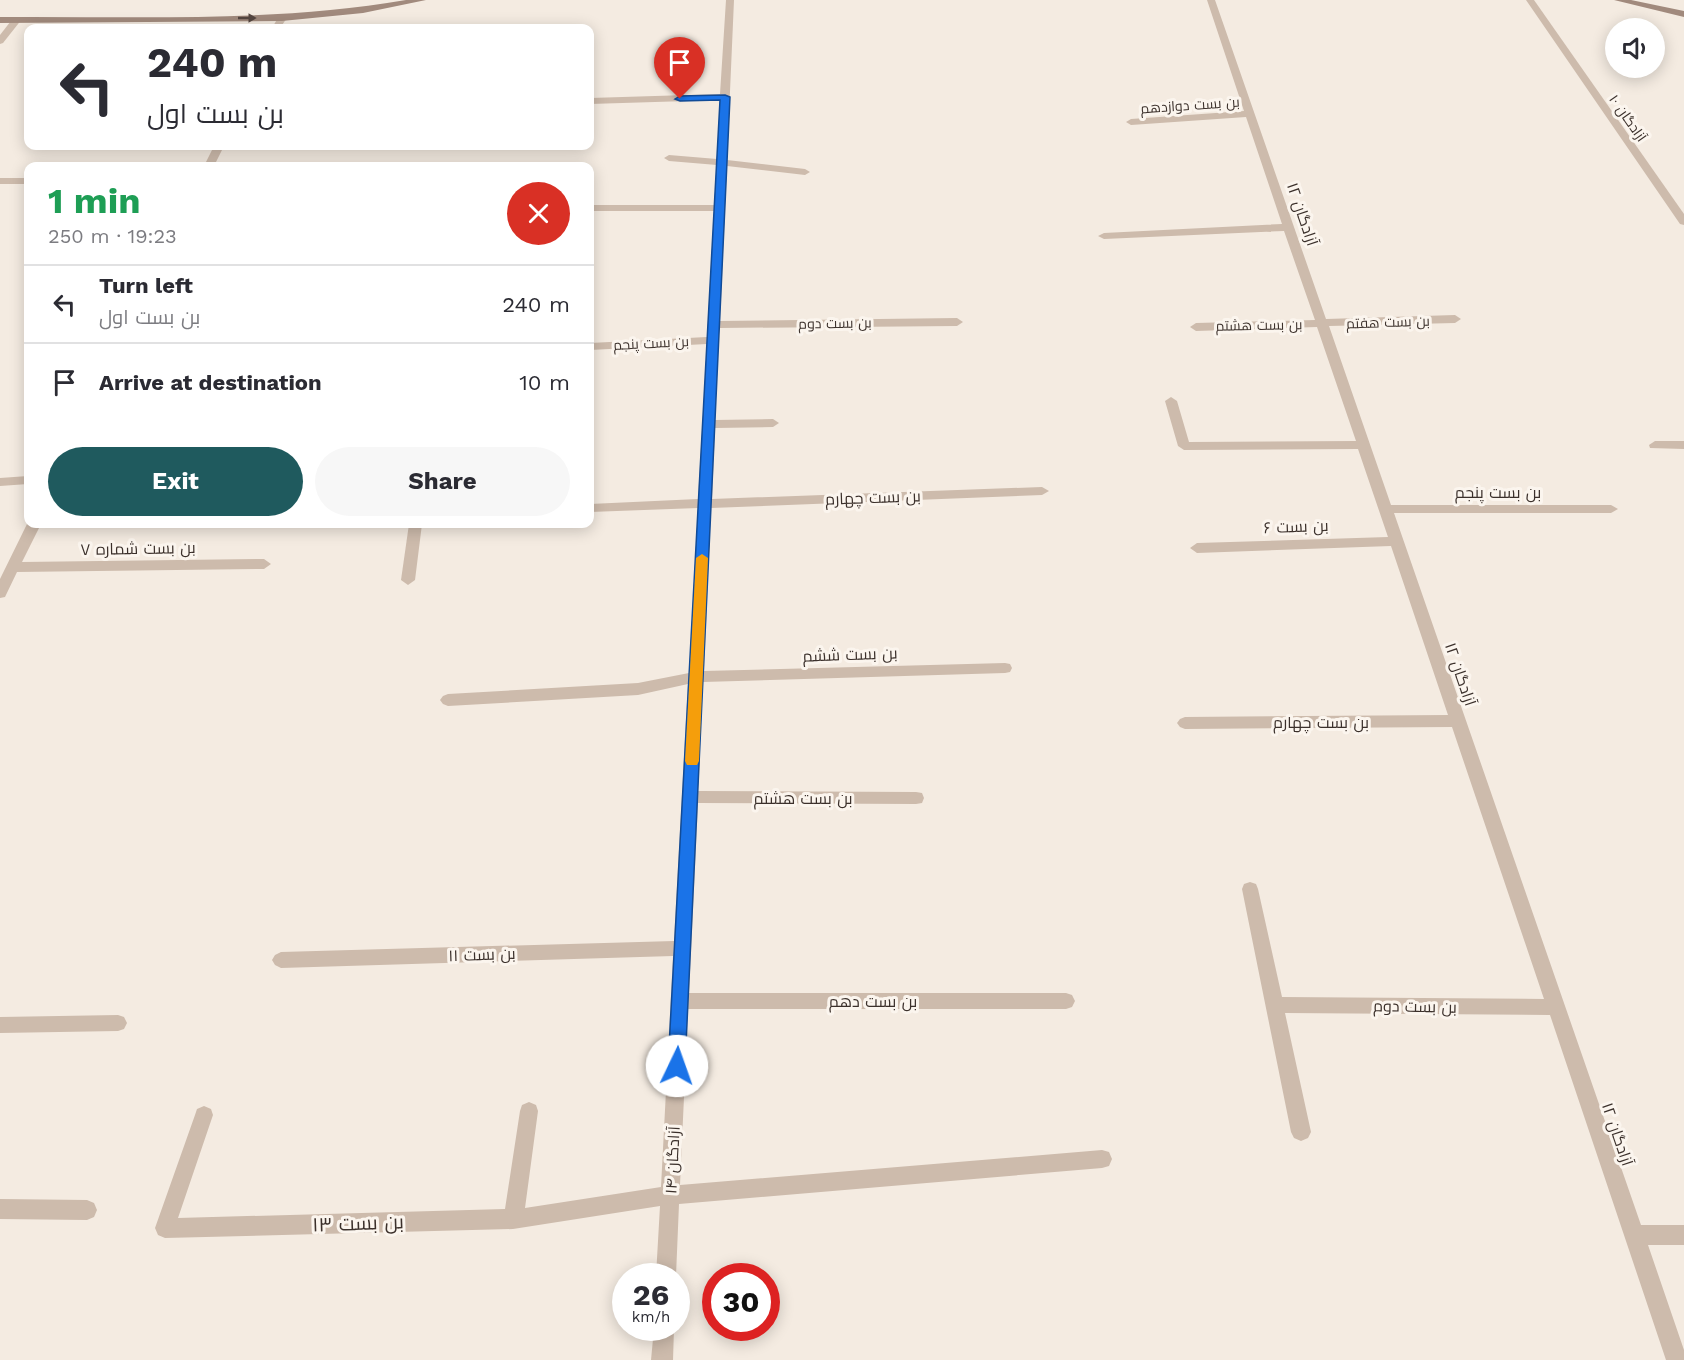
<!DOCTYPE html>
<meta charset="utf-8">
<style>
body{margin:0;font-family:"Work Sans",Cairo,sans-serif;background:#f7f7f7;color:#2b2b33;height:100vh;display:flex;flex-direction:column;font-size:22px;white-space:nowrap}
*{box-sizing:border-box;margin:0}
p{font-size:20px;color:#7c7c81}
.icon{flex:none;width:33px;height:33px;fill:none;stroke:currentColor;stroke-width:2;stroke-linecap:round;stroke-linejoin:round}
.map{position:relative;flex:1;overflow:hidden}
.panel{position:absolute;left:24px;top:162px;width:570px;height:366px;display:flex;flex-direction:column;background:#fff;border-radius:12px;box-shadow:0 3px 15px #0003}
.panel>*{flex:none}
.top-card{position:absolute;left:24px;top:24px;width:570px;height:126px;border-radius:12px;box-shadow:0 3px 15px #0003;background:#fff;color:#2b2b33;overflow:hidden}
.buttons{position:absolute;left:1605px;top:18px;display:grid;gap:12px}
.buttons a{display:grid;place-items:center;width:60px;height:60px;border-radius:50%;background:#fff;box-shadow:0 3px 15px #0003;font-size:30px}
.speed{position:absolute;left:612px;top:1263px;display:flex;gap:12px;font-size:30px;font-weight:700;text-align:center}
.speed>*{display:grid;place-content:center;width:78px;height:78px;border-radius:50%;background:#fff;box-shadow:0 3px 15px #0003;line-height:1}
.speed small{font-size:15px;font-weight:400}
.speed .limit{border:9px solid #d22;background:#fff;color:#111}
.pin{position:absolute;display:grid;place-items:center;width:51px;height:51px;color:#fff;margin:-62px -26px;border-radius:50% 50% 50% 0;rotate:-45deg;box-shadow:0 0 6px #0007}
.pin .icon{rotate:45deg}
.me{position:absolute;width:66px;margin:-33px;rotate:3deg;stroke-linejoin:round;filter:drop-shadow(0 0 4px #0008)}
.turn{display:flex;align-items:center;gap:21px;height:126px;padding:0 24px;font-size:27px}
.turn .icon{width:78px;height:78px;stroke-width:2.5}
.turn b{display:block;font-size:42px;line-height:51px}
.round{display:grid;place-items:center;flex:none;width:63px;height:63px;border-radius:32px;background:#f7f7f7}
.headline{display:flex;align-items:center;justify-content:space-between;height:102px;padding:0 24px}
h1{font-size:36px;font-weight:700;line-height:45px;color:#1e9e55}
.cta{display:flex;gap:12px;margin-top:auto;padding:12px 24px}
.cta a{flex:1;height:69px;border-radius:36px;background:#1f5a5e;color:#fff;font-size:24px;font-weight:700;line-height:69px;text-align:center}
.cta a+a{background:#f7f7f7;color:#2b2b33}
ul{padding:0;list-style:none}
li{display:flex;align-items:center;gap:18px;height:78px;padding:0 24px;border-top:2px solid #e1e1e2}
li div{flex:1}
li b{display:block;font-size:22px}
li em{font-style:normal}
.map>svg:first-child{display:block}
.lines{fill:none;stroke-linecap:round;stroke-linejoin:round}
.street{fill:#cdbbac;fill-rule:evenodd}
.secondary{fill:#a18a7d;fill-rule:evenodd}
.oneway{fill:#544640}
.route{fill:#1a73e8;stroke:#114b97;stroke-width:1.5}
.slow{fill:#f59e0b}
.labels{text-anchor:middle;stroke-width:6;stroke-linejoin:round;paint-order:stroke}
.far-street-label{font-size:14px;fill:#3b302b;stroke:#fbf5ee}
.street-label{font-size:16px;fill:#3b302b;stroke:#fbf5ee}
.near-street-label{font-size:20px;fill:#3b302b;stroke:#fbf5ee}
</style>
<div class="map">
<svg width="1684" height="1360" viewBox="0 0 1684 1360">
<rect width="100%" height="100%" fill="#f4ebe1"/>
<g class="lines">
<!-- street -->
<g class="street">
<path d="M726 0H734L727 160 805 169 810 172 805 175 727 166 720 321 957 318 963 322 957 326 719 328 715 420 773 419 779 423 773 427 715 428 712 499 1042 487 1049 491 1042 495 711 508 704 671 1005 663 1010 664 1012 668 1010 672 1005 673 703 682 698 791 916 792 922 793 924 798 922 803 916 804 698 803 689 993H1066L1072 995 1075 1001 1072 1007 1066 1009H688L680 1185 1102 1150 1109 1152 1112 1159 1109 1166 1102 1168 679 1204 676 1276H656L660 1206 513 1229 165 1238 158 1235 155 1228 195 1115 197 1109 204 1106 211 1109 213 1115 178 1218 505 1209 520 1111 522 1105 529 1102 536 1105 538 1111 525 1208 661 1187 673 956 281 968 275 965 272 960 275 955 281 952 674 941 688 684 638 695 448 706 443 704 440 700 443 696 448 694 638 683 689 673 698 508 590 512V504L698 499 707 344 590 350V343L707 337 714 211H590V205H714L717 165 669 161 664 158 669 155 717 159 720 100 590 104V98L720 94Z"/>
<path d="M1207 0H1215L1326 319 1455 315 1461 319 1455 323 1329 326 1391 505H1611L1618 509 1611 513H1394L1641 1225H1684V1245H1648L1684 1350V1360H1666L1550 1015 1285 1013 1311 1132 1308 1138 1301 1141 1294 1138 1291 1132 1242 889 1244 884 1250 882 1256 884 1258 889 1282 997 1544 999 1452 727 1185 729 1180 727 1177 723 1180 719 1185 717 1448 715 1391 546 1197 553 1190 548 1197 543 1388 537 1358 449 1184 450 1178 446 1165 401 1171 397 1177 401 1189 442 1356 441 1317 327 1196 331 1190 327 1196 323 1315 320 1284 231 1104 239 1098 236 1104 233 1282 224 1246 117 1131 125 1126 122 1131 119 1244 111Z"/>
<path d="M1526 0H1534L1684 214V225L1680 224Z"/>
<path d="M282 15 287 18 280 28H272L279 16Z"/>
<path d="M14 17 22 19 3 43 0 44V35Z"/>
<path d="M214 146H224L214 166H204Z"/>
<rect x="0" y="178" width="28" height="6"/>
<path d="M1655 441H1684V449L1650 448 1649 445Z"/>
<path d="M28 476V484L0 486V478Z"/>
<path d="M28 522 41 524 22 562 264 559 271 564 264 569 17 572 5 597 0 598V579Z"/>
<path d="M409 524H422L415 580 408 585 401 580Z"/>
<path d="M118 1015 124 1017 127 1023 124 1029 118 1031 0 1033V1017Z"/>
<path d="M0 1199 87 1200 94 1203 97 1210 94 1217 87 1220 0 1219Z"/>
<path d="M654 1328H674L673 1360H651Z"/>
</g>
<!-- secondary -->
<g class="secondary">
<path d="M406 0H426L363 13 282 21 0 23V17C135 16 272 23 406 0Z"/>
<path d="M1614 0H1631L1684 11V17Z"/>
</g>
</g>
<!-- one-way arrows -->
<defs><path id="oneway-solid" d="M-6-.8H1V-3.2L6.5 0L1 3.2V.8H-6Z" transform="scale(1.5)"/></defs>
<use class="oneway" href="#oneway-solid" transform="translate(247 18)"/>
<!-- route -->
<path class="route" d="M725 95 730 97 685 1066 683 1071 677 1073 671 1071 668 1066 720 100 680 101 675 99 680 96Z"/>
<!-- slow -->
<path class="slow" d="M702 554 708 558 699 761 697 765H687L685 761 696 558Z"/>
<g class="labels">
<!-- far-street labels -->
<g class="far-street-label">
<text transform="translate(1190 105) rotate(-4)" y="5">بن بست دوازدهم</text>
<text transform="translate(1628 118) rotate(55)" y="5">۱۰ آزادگان</text>
<text transform="translate(1388 322) rotate(-2)" y="5">بن بست هفتم</text>
<text transform="translate(835 323) rotate(-1)" y="5">بن بست دوم</text>
<text transform="translate(1259 325) rotate(-1)" y="5">بن بست هشتم</text>
<text transform="translate(651 343) rotate(-3)" y="5">بن بست پنجم</text>
</g>
<!-- street labels -->
<g class="street-label">
<text transform="translate(1303 214) rotate(71)" y="6">۱۲ آزادگان</text>
<text x="1498" y="498">بن بست پنجم</text>
<text transform="translate(873 497) rotate(-2)" y="6">بن بست چهارم</text>
<text transform="translate(1296 526) rotate(-2)" y="6">بن بست ۶</text>
<text transform="translate(138 548) rotate(-1)" y="6">بن بست شماره ۷</text>
<text transform="translate(850 654) rotate(-2)" y="6">بن بست ششم</text>
<text transform="translate(1461 674) rotate(71)" y="6">۱۲ آزادگان</text>
<text x="1321" y="728">بن بست چهارم</text>
<text x="803" y="804">بن بست هشتم</text>
<text transform="translate(482 954) rotate(-2)" y="6">بن بست ۱۱</text>
<text x="873" y="1007">بن بست دهم</text>
<text transform="translate(1415 1006) rotate(1)" y="6">بن بست دوم</text>
<text transform="translate(1618 1134) rotate(71)" y="6">۱۲ آزادگان</text>
<text transform="translate(672 1160) rotate(-87)" y="6">۱۴ آزادگان</text>
</g>
<!-- near-street labels -->
<g class="near-street-label">
<text transform="translate(358 1223) rotate(-2)" y="7">بن بست ۱۳</text>
</g>
</g>
</svg>
<div class="buttons">
<a><svg class="icon" aria-label="sound" viewBox="0 0 24 24"><path d="M4 9h4l5-4v14l-5-4H4zM17 9q2 3 0 6"/></svg></a>
</div>
<div class="speed"><div>26<small>km/h</small></div><div class="limit">30</div></div>
<div class="pin" style="left:680px;top:99px;background:#d93025"><svg class="icon" aria-label="arrive" viewBox="0 0 24 24"><path d="M6 21V4h12l-3 4 3 4H6"/></svg></div>
<svg class="me" style="left:677px;top:1066px" viewBox="-20 -20 40 40"><circle r="19" fill="#fff"/><path d="M0-13L10 11 0 6-10 11z" fill="#1a73e8"/></svg>
<div class="top-card">
<div class="turn"><svg class="icon" aria-label="left" viewBox="0 0 24 24"><path d="M17 20v-9H6M10 6l-5 5 5 5"/></svg><div><b>240 m</b>بن بست اول</div></div>
</div>
<section class="panel">
<div class="headline"><div><h1>1 min</h1><p>250 m · 19:23</p></div><a class="round" style="background:#d93025;color:#fff"><svg class="icon" aria-label="close" viewBox="0 0 24 24"><path d="M6 6l12 12M18 6L6 18"/></svg></a></div>
<ul>
<li><svg class="icon" aria-label="left" viewBox="0 0 24 24"><path d="M17 20v-9H6M10 6l-5 5 5 5"/></svg><div><b>Turn left</b><p>بن بست اول</p></div><em>240 m</em></li>
<li><svg class="icon" aria-label="arrive" viewBox="0 0 24 24"><path d="M6 21V4h12l-3 4 3 4H6"/></svg><div><b>Arrive at destination</b></div><em>10 m</em></li>
</ul>
<div class="cta"><a>Exit</a><a>Share</a></div>
</section>
</div>
